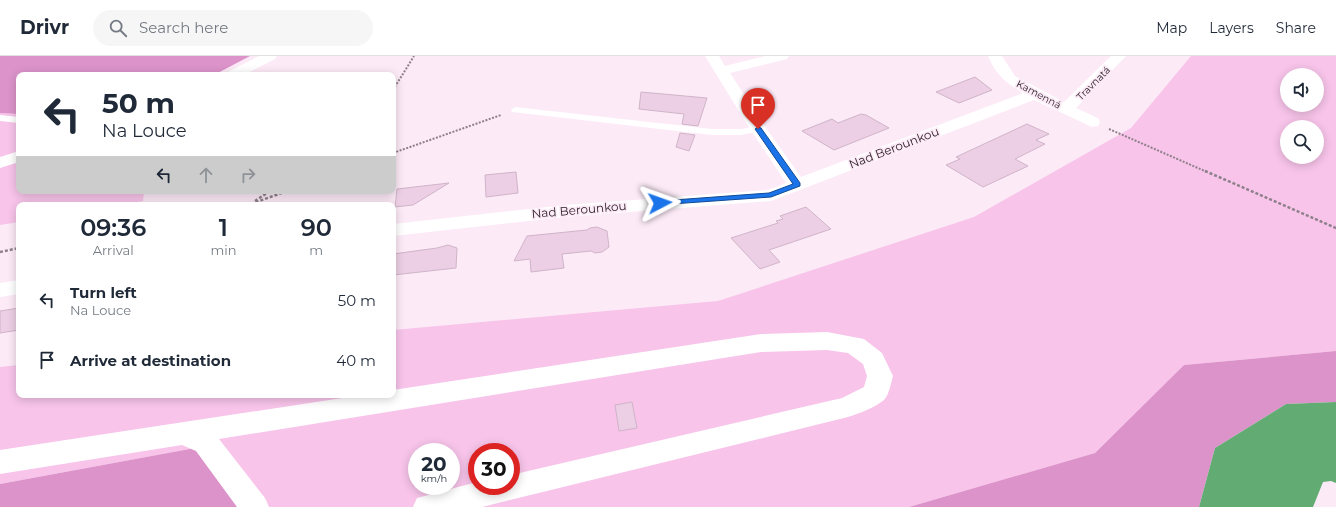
<!DOCTYPE html>
<meta charset="utf-8">
<style>
body{margin:0;font-family:Montserrat,sans-serif;background:#f6f6f7;color:#1f2937;height:100vh;display:flex;flex-direction:column;font-size:15px;white-space:nowrap}
*{box-sizing:border-box;margin:0}
p{font-size:13px;color:#747a83}
.icon{flex:none;width:22px;height:22px;fill:none;stroke:currentColor;stroke-width:2;stroke-linecap:round;stroke-linejoin:round}
.map{position:relative;flex:1;overflow:hidden}
.side{position:absolute;left:16px;top:146px;width:380px;height:196px;display:flex;flex-direction:column;background:#fff;border-radius:8px;box-shadow:0 2px 10px #0003}
.side>*{flex:none}
.guide{position:absolute;left:16px;top:16px;width:380px;height:122px;border-radius:8px;box-shadow:0 2px 10px #0003;background:#fff;color:#1f2937;overflow:hidden}
.fabs{position:absolute;left:1280px;top:12px;display:grid;gap:8px}
.fabs a{display:grid;place-items:center;width:44px;height:44px;border-radius:50%;background:#fff;box-shadow:0 2px 10px #0003;font-size:20px}
.speed{position:absolute;left:408px;top:387px;display:flex;gap:8px;font-size:20px;font-weight:700;text-align:center}
.speed>*{display:grid;place-content:center;width:52px;height:52px;border-radius:50%;background:#fff;box-shadow:0 2px 10px #0003;line-height:1}
.speed small{font-size:10px;font-weight:400}
.speed .limit{border:6px solid #d22;background:#fff;color:#111}
.pin{position:absolute;display:grid;place-items:center;width:34px;height:34px;color:#fff;margin:-41px -17px;border-radius:50% 50% 50% 0;rotate:-45deg;box-shadow:0 0 4px #0007}
.pin .icon{rotate:45deg}
.me{position:absolute;width:44px;margin:-22px;rotate:86deg;stroke-linejoin:round;filter:drop-shadow(0 0 3px #0008)}
.turn{display:flex;align-items:center;gap:14px;height:84px;padding:0 20px;font-size:18px}
.turn .icon{width:52px;height:52px;stroke-width:2.5}
.turn b{display:block;font-size:28px;line-height:34px}
.lanes{display:flex;align-items:center;height:38px;padding:0 20px;background:#0003;justify-content:center;gap:20px;direction:ltr}
.lanes .off{opacity:.35}
.eta{display:flex;justify-content:space-evenly;align-items:center;height:68px;text-align:center}
.eta b{font-size:24px;font-weight:600;line-height:28px}
ul{padding:0;list-style:none}
li{display:flex;align-items:center;gap:12px;height:60px;padding:0 20px}
li div{flex:1}
li b{display:block;font-size:15px}
li em{font-style:normal}
header{display:flex;align-items:center;gap:24px;box-sizing:border-box;height:56px;padding:0 20px;background:#fff;border-bottom:1px solid #e0e1e3}
header strong{font-size:19px}
nav{display:flex;gap:22px;margin-inline-start:auto;font-size:14px}
.search{width:280px;height:36px;background:#f6f6f7;display:flex;align-items:center;gap:10px;box-sizing:border-box;padding:0 14px;border-radius:22px;color:#747a83;font-size:15px}
.map>svg:first-child{display:block}
.green{fill:#f8c4ea;fill-rule:evenodd}
.forest{fill:#dc93ca}
.water{fill:#62ac73}
.building{fill:#eccfe4;stroke:#d0b4c8}
.lines{fill:none;stroke-linecap:round;stroke-linejoin:round}
.path-far1{stroke:#8e808a;stroke-width:2;stroke-dasharray:2 1.5;stroke-linecap:butt}
.path{stroke:#8e808a;stroke-width:2.5;stroke-dasharray:3 2;stroke-linecap:butt}
.lane{fill:#fff;fill-rule:evenodd}
.street{fill:#fff;fill-rule:evenodd}
.route{fill:#1a73e8;stroke:#114b97}
.labels{text-anchor:middle;stroke-width:3.5;stroke-linejoin:round;paint-order:stroke}
.far-street-label{font-size:10px;fill:#30252d;stroke:#fceaf7}
.street-label{font-size:12px;fill:#30252d;stroke:#fceaf7}
</style>
<header>
<strong>Drivr</strong>
<div class="search"><svg class="icon" aria-label="search" viewBox="0 0 24 24"><circle cx="10" cy="10" r="6"/><path d="M15 15l6 6"/></svg>Search here</div>
<nav><a>Map</a><a>Layers</a><a>Share</a></nav>
</header>
<div class="map">
<svg width="1336" height="451" viewBox="0 0 1336 451">
<rect width="100%" height="100%" fill="#fceaf7"/>
<!-- green -->
<g class="green">
<path d="M1191 0H1336V295L1184 309 1095 397 909 451H238L195 392 0 428V311L19 309V339H393V274L718 245 974 161 1131 72ZM1287 19H1317V49H1287ZM1287 71H1317V101H1287ZM417 396H451V430H417ZM477 396H511V430H477Z"/>
<path d="M0 57 19 58V135H144L143 145 120 149H19V166L0 169Z"/>
</g>
<!-- forest -->
<g class="forest">
<path d="M0 0H250L214 19H19V58L0 57Z"/>
<path d="M1336 295V346L1286 348 1215 392 1199 451H909L1095 397 1184 309Z"/>
<path d="M195 392 238 451H0V428Z"/>
</g>
<!-- water -->
<path class="water" d="M1336 346V427L1331 425 1323 426 1313 451H1199L1215 392 1286 348Z"/>
<!-- building -->
<g class="building">
<path d="M975 21 992 34 959 47 936 36Z"/>
<path d="M641 36 707 42 698 70 682 68 684 58 639 53Z"/>
<path d="M861 58 866 59 889 72 834 94 802 75 832 63 838 67Z"/>
<path d="M1027 68 1049 78 1036 84 1045 88 1015 103 1028 110 983 131 946 109 960 103 956 101Z"/>
<path d="M680 77 695 79 689 95 676 91Z"/>
<path d="M516 116 518 137 486 141 485 119Z"/>
<path d="M449 127 413 149 395 151 397 133Z"/>
<path d="M806 151 831 173 769 194 780 206 760 213 731 182 778 167 776 165 783 163 780 160Z"/>
<path d="M597 171 607 175 609 191 602 196 595 197 591 195 562 198 564 212 531 216 530 203 514 205 527 180 587 174 590 172Z"/>
<path d="M448 189 457 192 456 212 393 219V198L437 192Z"/>
<path d="M19 252V274L0 277V255Z"/>
<path d="M632 346 637 372 619 375 615 349Z"/>
</g>
<g class="lines">
<!-- path-far1 -->
<g class="path-far1">
<path d="M393 34 414 0"/>
<path d="M1109 73 1207 116"/>
<path d="M393 97 501 59"/>
</g>
<!-- path -->
<g class="path">
<path d="M1205 115 1336 172"/>
<path d="M255 145 270 135"/>
<path d="M251 148 287 135"/>
<path d="M0 196 19 192"/>
</g>
<!-- lane -->
<g class="lane">
<path d="M515 51 712 73H741L758 70 763 73 761 75 741 79H712L512 56 511 54Z"/>
<path d="M0 59 19 61V67L0 65Z"/>
</g>
<!-- street -->
<g class="street">
<path d="M259 0H277L275 3 244 19H226L228 16Z"/>
<path d="M705 0H719L725 10 765 0H789L787 3 730 17 766 72 801 121 1023 37C1006 27 996 19 988 0H1002L1015 20 1064 46 1111 0H1126L1076 52 1098 62 1100 66 1098 70 1092 71 1034 44 771 145 565 161 393 180V168L565 149 768 134 786 127 750 73Z"/>
<path d="M19 95V106L0 112V101Z"/>
<path d="M19 224V238L0 241V227Z"/>
<path d="M827 276 864 283 882 297 893 320C891 327 889 339 884 344 876 351 858 358 848 361L482 451H413L417 442 477 426V430H511V419L842 342 864 331 867 320 863 308 848 297 827 294 761 296 219 383 265 442 269 451H237L196 395 182 389 0 418V394L362 339H393V334L761 278Z"/>
</g>
</g>
<!-- route -->
<path class="route" d="M758 71 761 72 800 127V130L771 141 657 149 656 147 660 145 769 137 793 128 755 73Z"/>
<g class="labels">
<!-- far-street labels -->
<g class="far-street-label">
<text transform="translate(1093 27) rotate(-45)" y="4">Travnatá</text>
<text transform="translate(1039 38) rotate(28)" y="4">Kamenná</text>
</g>
<!-- street labels -->
<g class="street-label">
<text transform="translate(894 92) rotate(-21)" y="4">Nad Berounkou</text>
<text transform="translate(579 154) rotate(-5)" y="4">Nad Berounkou</text>
</g>
</g>
</svg>
<div class="fabs">
<a><svg class="icon" aria-label="sound" viewBox="0 0 24 24"><path d="M4 9h4l5-4v14l-5-4H4zM17 9q2 3 0 6"/></svg></a>
<a><svg class="icon" aria-label="search" viewBox="0 0 24 24"><circle cx="10" cy="10" r="6"/><path d="M15 15l6 6"/></svg></a>
</div>
<div class="speed"><div>20<small>km/h</small></div><div class="limit">30</div></div>
<div class="pin" style="left:758px;top:73px;background:#d93025"><svg class="icon" aria-label="arrive" viewBox="0 0 24 24"><path d="M6 21V4h12l-3 4 3 4H6"/></svg></div>
<svg class="me" style="left:660px;top:147px" viewBox="-20 -20 40 40"><path d="M0-17L14 15 0 8-14 15z" fill="#1a73e8" stroke="#fff" stroke-width="4"/></svg>
<div class="guide">
<div class="turn"><svg class="icon" aria-label="left" viewBox="0 0 24 24"><path d="M17 20v-9H6M10 6l-5 5 5 5"/></svg><div><b>50 m</b>Na Louce</div></div>
<div class="lanes"><svg class="icon" aria-label="left" viewBox="0 0 24 24"><path d="M17 20v-9H6M10 6l-5 5 5 5"/></svg><svg class="icon off" aria-label="ahead" viewBox="0 0 24 24"><path d="M12 20V5M6 11l6-6 6 6"/></svg><svg class="icon off" aria-label="right" viewBox="0 0 24 24"><path d="M7 20v-9h11M14 6l5 5-5 5"/></svg></div>
</div>
<section class="side">
<div class="eta">
<div><b>09:36</b><p>Arrival</p></div>
<div><b>1</b><p>min</p></div>
<div><b>90</b><p>m</p></div>
</div>
<ul>
<li><svg class="icon" aria-label="left" viewBox="0 0 24 24"><path d="M17 20v-9H6M10 6l-5 5 5 5"/></svg><div><b>Turn left</b><p>Na Louce</p></div><em>50 m</em></li>
<li><svg class="icon" aria-label="arrive" viewBox="0 0 24 24"><path d="M6 21V4h12l-3 4 3 4H6"/></svg><div><b>Arrive at destination</b></div><em>40 m</em></li>
</ul>
</section>
</div>
